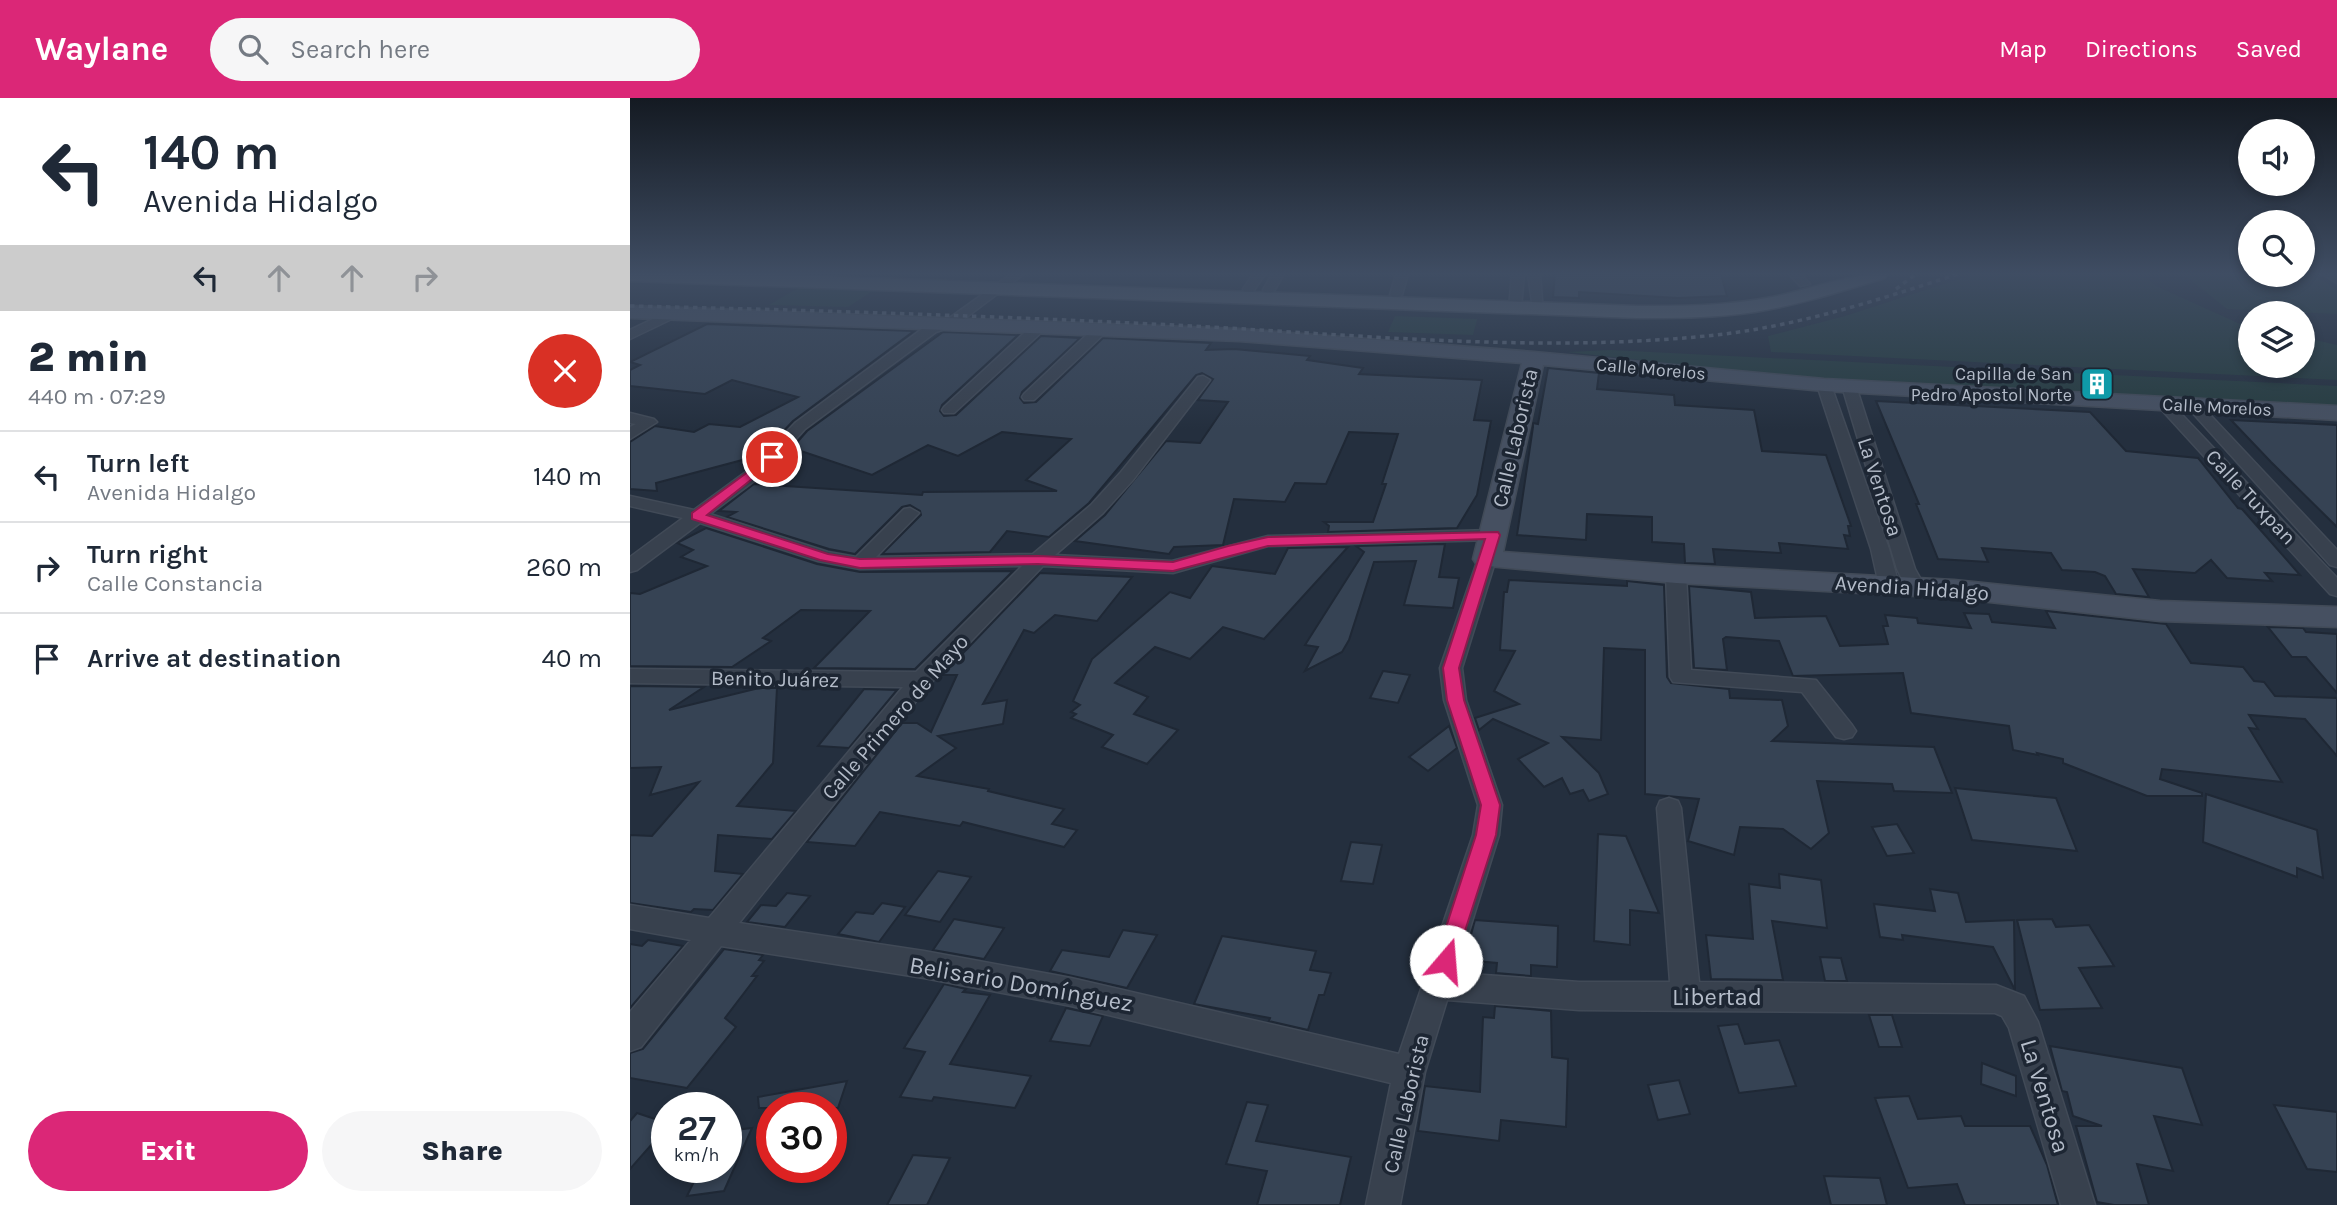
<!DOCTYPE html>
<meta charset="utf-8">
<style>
body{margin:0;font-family:Karla,sans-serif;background:#f6f6f7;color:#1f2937;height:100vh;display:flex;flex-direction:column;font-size:26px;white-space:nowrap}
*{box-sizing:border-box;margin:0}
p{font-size:23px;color:#747a83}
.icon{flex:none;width:38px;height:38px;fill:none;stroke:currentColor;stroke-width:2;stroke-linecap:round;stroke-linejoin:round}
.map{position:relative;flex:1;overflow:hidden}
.details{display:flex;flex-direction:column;background:#fff;width:630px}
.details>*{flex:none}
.top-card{background:#fff;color:#1f2937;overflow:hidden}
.controls{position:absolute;left:1608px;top:21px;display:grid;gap:14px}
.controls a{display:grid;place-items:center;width:77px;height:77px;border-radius:50%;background:#fff;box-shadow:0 4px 10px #0003;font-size:35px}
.speed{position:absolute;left:21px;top:994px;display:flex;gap:14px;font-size:35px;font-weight:700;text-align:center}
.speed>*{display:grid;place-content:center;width:91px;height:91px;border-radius:50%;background:#fff;box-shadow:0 4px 10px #0003;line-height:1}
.speed small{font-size:18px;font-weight:400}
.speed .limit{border:10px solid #d22;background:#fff;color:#111}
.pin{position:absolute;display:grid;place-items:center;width:60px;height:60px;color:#fff;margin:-30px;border:4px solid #fff;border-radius:50%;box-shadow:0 2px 7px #0007}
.me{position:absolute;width:77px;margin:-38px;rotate:18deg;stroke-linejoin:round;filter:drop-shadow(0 0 5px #0008)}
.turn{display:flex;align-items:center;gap:24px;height:147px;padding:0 28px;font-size:32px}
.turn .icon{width:91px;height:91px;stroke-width:2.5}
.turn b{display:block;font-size:49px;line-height:60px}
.lanes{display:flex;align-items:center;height:66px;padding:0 28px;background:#0003;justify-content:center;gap:35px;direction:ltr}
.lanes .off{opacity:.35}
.round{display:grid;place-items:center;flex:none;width:74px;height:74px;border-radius:37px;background:#f6f6f7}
.headline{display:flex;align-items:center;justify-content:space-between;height:119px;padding:0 28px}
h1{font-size:42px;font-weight:800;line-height:52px}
.cta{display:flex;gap:14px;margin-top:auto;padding:14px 28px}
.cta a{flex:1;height:80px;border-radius:42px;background:#db2777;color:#fff;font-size:28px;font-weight:800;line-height:80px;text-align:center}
.cta a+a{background:#f6f6f7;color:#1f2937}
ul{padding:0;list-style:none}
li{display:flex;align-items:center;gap:21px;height:91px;padding:0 28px;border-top:2px solid #e0e1e3}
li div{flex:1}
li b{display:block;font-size:26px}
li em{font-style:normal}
header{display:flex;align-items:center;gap:42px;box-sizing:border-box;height:98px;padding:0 35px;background:#db2777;color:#fff}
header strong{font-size:33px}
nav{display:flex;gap:38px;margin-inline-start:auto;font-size:24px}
.search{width:490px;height:63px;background:#f6f6f7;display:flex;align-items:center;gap:18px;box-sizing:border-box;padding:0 24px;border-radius:38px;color:#747a83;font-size:26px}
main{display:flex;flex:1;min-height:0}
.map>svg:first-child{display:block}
.green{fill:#263c3f}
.building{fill:#364354;stroke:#1f2835;stroke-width:2}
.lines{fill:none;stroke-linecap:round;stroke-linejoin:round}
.street-casing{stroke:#414a57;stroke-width:3}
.secondary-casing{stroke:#414a57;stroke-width:3}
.primary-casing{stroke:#414a57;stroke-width:3}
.street{fill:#38414e;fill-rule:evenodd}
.secondary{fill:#465061;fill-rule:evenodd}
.primary{fill:#56606e;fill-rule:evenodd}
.rail{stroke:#5a6575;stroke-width:3.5;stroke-dasharray:4.5 4.5;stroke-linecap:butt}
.route{fill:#db2777;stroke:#8e194d;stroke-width:2}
.labels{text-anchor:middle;stroke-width:7;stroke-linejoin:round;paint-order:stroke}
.far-street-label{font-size:18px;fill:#b4bcc9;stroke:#1d2633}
.far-poi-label{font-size:18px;fill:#b4bcc9;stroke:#1d2633;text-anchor:end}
.street-label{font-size:21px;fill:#b4bcc9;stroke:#1d2633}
.near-street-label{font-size:24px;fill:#b4bcc9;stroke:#1d2633}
</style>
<header>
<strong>Waylane</strong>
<div class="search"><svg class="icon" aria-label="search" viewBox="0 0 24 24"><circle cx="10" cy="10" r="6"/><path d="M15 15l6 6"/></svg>Search here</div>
<nav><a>Map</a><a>Directions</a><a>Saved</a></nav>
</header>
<main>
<section class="details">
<div class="top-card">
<div class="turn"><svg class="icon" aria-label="left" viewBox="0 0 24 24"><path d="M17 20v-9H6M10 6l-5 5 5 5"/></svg><div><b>140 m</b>Avenida Hidalgo</div></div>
<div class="lanes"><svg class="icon" aria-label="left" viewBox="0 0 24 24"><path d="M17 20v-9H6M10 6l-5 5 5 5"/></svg><svg class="icon off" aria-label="ahead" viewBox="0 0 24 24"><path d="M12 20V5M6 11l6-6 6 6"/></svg><svg class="icon off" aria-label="ahead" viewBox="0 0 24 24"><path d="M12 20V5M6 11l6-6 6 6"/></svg><svg class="icon off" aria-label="right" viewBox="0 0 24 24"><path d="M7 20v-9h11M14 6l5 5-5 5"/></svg></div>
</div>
<div class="headline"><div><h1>2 min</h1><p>440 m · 07:29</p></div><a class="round" style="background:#d93025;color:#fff"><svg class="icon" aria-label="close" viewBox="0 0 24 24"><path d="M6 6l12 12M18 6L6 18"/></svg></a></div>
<ul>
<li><svg class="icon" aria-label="left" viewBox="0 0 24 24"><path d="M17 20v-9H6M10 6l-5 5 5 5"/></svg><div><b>Turn left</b><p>Avenida Hidalgo</p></div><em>140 m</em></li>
<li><svg class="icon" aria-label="right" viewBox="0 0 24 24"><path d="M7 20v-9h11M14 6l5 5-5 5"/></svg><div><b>Turn right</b><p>Calle Constancia</p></div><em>260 m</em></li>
<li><svg class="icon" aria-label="arrive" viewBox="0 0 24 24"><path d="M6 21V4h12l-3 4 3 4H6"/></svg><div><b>Arrive at destination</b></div><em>40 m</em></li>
</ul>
<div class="cta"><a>Exit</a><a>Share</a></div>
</section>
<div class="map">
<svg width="1707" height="1107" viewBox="0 0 1707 1107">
<rect width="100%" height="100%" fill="#242f3e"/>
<!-- green -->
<g class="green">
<path d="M1345 176H1509L1528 189 1608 225 1620 228V268H1673V239L1707 247V282L1141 254 1138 238 1215 218Z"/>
<path d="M1553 176H1682L1707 192V216L1597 211Z"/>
<path d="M168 190 244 192 218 209 139 207Z"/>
<path d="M765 218 847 221V222L843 237 758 234Z"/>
<path d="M981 252 1707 288V308L1182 281 937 254Z"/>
</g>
<!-- building -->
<g class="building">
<path d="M925 176H1091L1097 198 1048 200 949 194V200L923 199Z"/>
<path d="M77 226 284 233 163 323 131 357 26 385 27 393 0 391V344L25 328 64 334 79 326 110 329 168 299 102 282 75 296 0 288V272L10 267 0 264Z"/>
<path d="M313 234 388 237 312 307 310 313 314 318 326 317 411 238 450 240 392 294 390 300 394 305 406 304 473 240 581 245 576 252 604 251 680 258 677 262 733 270 729 276 852 282 844 322 861 323 847 397 827 430 698 434 699 428 694 424H743L756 386H752L768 336 719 334 696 386 665 385 655 404 604 401 593 447 544 449 539 456 445 443 475 417 536 343 570 345 598 304 568 302 583 281 572 275 566 277 459 405 419 439 377 433 360 454 252 456 291 417 290 413 280 407 272 409 225 456 199 451 97 419 106 414 89 413 124 386 292 397 293 394 427 393 396 382 441 341 372 334 328 358 298 347 242 377 162 350 177 333Z"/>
<path d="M918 270 969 275 967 291 1044 297 1045 307 1124 312 1132 353 1196 357 1221 428H1218L1220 438 1214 437 1218 451 1149 445 1151 455 1083 451 1085 466 1055 465 1054 446 1022 444V419L957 416 956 442 887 437 903 329V325L908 326Z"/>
<path d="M1246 303 1460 314 1496 353 1568 360 1608 410 1612 411 1670 477 1635 475 1642 483 1597 480 1581 462 1565 475 1503 471 1519 499 1486 496 1475 478 1465 474 1432 472 1421 455 1352 450 1358 464 1308 461 1286 406H1289Z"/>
<path d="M1601 322 1707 327V429L1641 364Z"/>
<path d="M76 430 187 466 230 474 383 473 285 571 184 570 240 513 171 512 133 540 141 543 102 569 0 568V495L10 496 77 468 51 459 63 452 47 445Z"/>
<path d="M815 446 809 479 829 480 823 510 774 507 786 463 744 464 719 542 712 554 675 573 688 549 675 547 734 454 726 448Z"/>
<path d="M718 449 634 541 593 529 560 561 525 549 485 585 518 599 504 616 548 632 517 666 472 649 483 637 441 620 446 616 441 614 450 607 443 603 462 561 540 494 560 500 582 468 645 476 658 450Z"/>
<path d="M410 475 502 479 467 523 425 517 404 535 394 532 353 606 377 602 373 626 308 638 326 650 287 678 359 691 358 693 434 711 422 726 447 732 434 749 333 724 330 728 250 714 225 748 177 744 272 625H287L301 634 327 577H312Z"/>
<path d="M879 482 997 488V483L1034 487 1037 579 1041 585 1099 591 1100 600 1152 602 1158 628 1142 643 1304 649 1322 695 1264 693 1262 686 1187 683 1199 735 1181 751 1153 731 1110 729 1104 757 1058 743 1069 701 1015 696V552L974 550 971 642 932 639 969 675 978 696 959 703 953 692 940 696 932 680 914 689 888 661 918 645 863 621 849 632 845 620 889 606 864 593 885 553 870 552 874 494H877Z"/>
<path d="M1059 488 1121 494 1125 520 1196 518 1210 548 1258 546 1253 528H1258L1255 517 1287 520 1288 525 1341 530 1334 515 1359 516 1362 524 1425 530 1416 513 1536 526 1561 565 1613 569 1624 583 1634 584 1645 598 1707 600V658L1675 621 1619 617 1628 631 1619 630 1652 684 1532 671 1530 681 1572 695V698H1517L1433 665V661L1407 655 1408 657 1383 652 1379 628 1281 615 1273 575 1163 578 1149 543 1096 539 1093 541 1097 572 1064 570Z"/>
<path d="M1638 529 1673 530 1676 534 1707 536V595L1676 559H1662Z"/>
<path d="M753 573 780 577 768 605 740 600Z"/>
<path d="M0 588 74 589 39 612 129 590H147L143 665 107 708 166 713 142 741 88 737 85 773 113 776 83 812 64 811 61 814 0 805V737L22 738 69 684 20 697 31 669 0 670Z"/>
<path d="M234 591 267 592 219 650 188 648Z"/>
<path d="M819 628 827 650 798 673 779 659Z"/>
<path d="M1325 690 1426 700 1447 753 1342 742Z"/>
<path d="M1576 696 1687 732 1693 780 1667 770V779L1573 744Z"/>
<path d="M1267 726 1284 755 1257 758 1242 729Z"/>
<path d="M968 736 996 738 1029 815 1000 812V847L964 843Z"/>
<path d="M721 744 752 747 743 786 711 783Z"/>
<path d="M308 773 341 779 310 824 275 817Z"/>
<path d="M1149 776 1191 782 1197 830 1142 823 1153 882 1081 881 1076 837 1123 841 1119 786 1150 790Z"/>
<path d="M1300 791 1328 795 1336 824 1384 822 1385 892 1363 849 1272 837 1273 842 1250 839 1244 806 1305 813Z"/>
<path d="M157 795 180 798 155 829 117 824 131 807 146 808Z"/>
<path d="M252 805 275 809 249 844 208 836 226 814 243 816Z"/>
<path d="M324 821 374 830 354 861 303 852Z"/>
<path d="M1422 821 1426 829 1459 827 1484 868 1449 870 1472 910 1410 912 1387 822Z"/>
<path d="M845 822 928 828 927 869 901 867V878L866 875 867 865 834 862Z"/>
<path d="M493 832 527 837 497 890 420 873 432 852 479 859Z"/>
<path d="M592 838 686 853 680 872 701 875 694 897H689L678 932 639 923 640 920 564 906Z"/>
<path d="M18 842 53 848 0 910V846L12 848Z"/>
<path d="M94 851 133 857 129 862 134 863 122 878H127L95 920 106 929 57 990 0 980V955L13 951Z"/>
<path d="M1190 859 1211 860 1217 883H1195Z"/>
<path d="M314 886 336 891 333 894 360 897 320 966 401 978 385 1010 304 999 302 1003 270 999 295 954 274 950Z"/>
<path d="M865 908 921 913 922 959 938 961 936 1029 871 1022 869 1043 788 1033 795 988 850 994 853 919 864 920Z"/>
<path d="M436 910 473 918 460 948 420 943Z"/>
<path d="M1239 917H1262L1272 949H1249Z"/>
<path d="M1108 926 1115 946 1149 942 1166 988 1109 995 1088 928Z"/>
<path d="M1420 948 1552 970 1572 1027 1524 1018 1543 1073 1507 1066 1519 1107H1484L1467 1104 1446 1028H1472L1443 1018 1437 994 1432 993Z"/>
<path d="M1352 965 1386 978V998L1351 986Z"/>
<path d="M1049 982 1060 1016 1028 1022 1018 987Z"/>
<path d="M217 983 208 1010H129L128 999Z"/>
<path d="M1279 998 1288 1021 1331 1018 1335 1028H1400L1417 1067 1428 1107H1335L1327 1086 1278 1090 1245 1000Z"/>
<path d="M617 1004 638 1007 626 1043 721 1059 710 1107H627L637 1073 596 1066Z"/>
<path d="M1644 1007 1707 1014V1074L1677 1071Z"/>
<path d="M7 1015 37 1025V1029L0 1071V1023Z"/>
<path d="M122 1030 94 1093 57 1098 71 1069H96V1033Z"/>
<path d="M283 1057 320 1060 297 1107H257Z"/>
<path d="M1194 1078 1250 1080 1257 1107H1201Z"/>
</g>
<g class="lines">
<defs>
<g id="street">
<path d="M381 176H394L326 227 306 234 175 331 136 374 80 416 198 454 226 459 274 411 280 410 289 415 246 459 403 456 461 407 491 374 568 279 573 278 580 282 503 382 473 415 425 457 542 463 638 438 863 432 872 437 863 442 638 448 543 475 413 468 299 587 109 825 294 853 441 880 769 956 843 737 848 707 814 602 810 570 848 461 857 455 866 461 832 570 836 602 872 707 869 737 826 875 949 884H1040L1027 710 1030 703 1039 700 1048 703 1051 710 1069 884 1366 887 1394 898 1408 924 1465 1107H1431L1379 930 1372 918 1365 915 949 912 817 902 795 974 770 1107H736L761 985 441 908 294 880 91 848 11 949 0 953V914L61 842 0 831V807L79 820 273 589 0 585V571L286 574 392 468 230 471 188 463 70 425 7 472 0 474V459L53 420 0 408V398L64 412 124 368 165 325 296 228 318 221Z"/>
<path d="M623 176H635L623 194H615L613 191Z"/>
<path d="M642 176H654L643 195H635L633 192Z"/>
<path d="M766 176H778L772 197 766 201 760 197Z"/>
<path d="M882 176H894L891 210 885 214 879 210Z"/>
<path d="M898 176H910L913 214H905L903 211Z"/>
<path d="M1159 176H1171L1180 186 1170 188Z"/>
<path d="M1692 176H1706L1707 185Z"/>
<path d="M46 210 50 211V217L0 241V232Z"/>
<path d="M409 225 415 229 414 232 324 315H314L312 312 314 309 404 226Z"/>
<path d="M471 227 476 228V234L404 302H394L392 299 394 296 466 228Z"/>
<path d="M1194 283 1201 287 1259 451 1269 487 1266 491 1259 493 1249 487 1241 451 1187 287Z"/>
<path d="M1219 284 1226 288 1285 471 1295 489 1292 493H1278L1267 471 1212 288Z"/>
<path d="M1534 302 1539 303 1707 480V498L1700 496 1529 309 1527 306Z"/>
<path d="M1564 304 1569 305 1707 452V469L1700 467 1559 311 1557 308Z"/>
<path d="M0 315 24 321 27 324 0 341V329L6 326 0 325Z"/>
<path d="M1046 470 1056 476 1061 572 1186 582 1222 627 1226 633 1222 639 1214 641 1206 639 1172 594 1043 584 1040 579 1036 476Z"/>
</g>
<path id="secondary" d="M0 208 609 231 904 254 1194 281 1707 308V322L1194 293 913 267 873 454 1046 467 1324 482 1530 503 1707 509V529L1530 523 1324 500 1046 485 847 467 843 461 892 265 609 243 0 220Z"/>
<path id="primary" d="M0 176H131L1007 208C1052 208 1097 208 1142 199 1182 191 1216 176 1258 176L1255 180C1212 193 1169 207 1125 214 1086 220 1046 220 1007 220L0 183Z"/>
</defs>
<!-- street casing -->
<use href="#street" class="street-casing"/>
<!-- secondary casing -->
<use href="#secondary" class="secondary-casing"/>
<!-- primary casing -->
<use href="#primary" class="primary-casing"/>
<!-- street -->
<use href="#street" class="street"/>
<!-- secondary -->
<use href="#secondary" class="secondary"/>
<!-- primary -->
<use href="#primary" class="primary"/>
<!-- rail -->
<g class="rail">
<path d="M1266 191 1286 176"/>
<path d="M0 208C181 212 363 218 544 227 723 236 916 257 1094 236 1175 226 1251 201 1328 176"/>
</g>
</g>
<!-- sky -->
<linearGradient id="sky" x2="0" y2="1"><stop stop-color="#141a22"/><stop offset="0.53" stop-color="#3f4d63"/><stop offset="1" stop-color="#3f4d63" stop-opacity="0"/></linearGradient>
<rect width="1707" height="331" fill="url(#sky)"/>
<!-- route -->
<path class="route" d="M142 356 148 359 146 362 77 417 198 456 230 461 408 458 543 464 598 448 638 439 868 434 870 437 829 570 834 602 870 707 866 737 823 870 816 873 808 870 805 863 846 737 851 707 817 602 813 570 855 441 638 448 543 473 408 466 230 470 190 462 62 421V415Z"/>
<!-- icons -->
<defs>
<symbol id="building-square" viewBox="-11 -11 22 22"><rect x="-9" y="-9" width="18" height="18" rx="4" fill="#0f9aa8" stroke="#1d2633"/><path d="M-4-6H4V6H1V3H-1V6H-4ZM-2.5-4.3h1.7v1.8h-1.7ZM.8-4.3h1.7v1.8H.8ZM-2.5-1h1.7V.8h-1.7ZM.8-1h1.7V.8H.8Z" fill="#fff"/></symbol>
</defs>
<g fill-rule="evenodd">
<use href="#building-square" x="1448" y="267" width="38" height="38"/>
</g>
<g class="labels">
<!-- far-street labels -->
<g class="far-street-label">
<text transform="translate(1021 271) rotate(5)" y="6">Calle Morelos</text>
<text transform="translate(1587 309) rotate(3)" y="6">Calle Morelos</text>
</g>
<!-- far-poi labels -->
<g class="far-poi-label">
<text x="1442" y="282">Capilla de San<tspan x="1442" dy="21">Pedro Apostol Norte</tspan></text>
</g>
<!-- street labels -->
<g class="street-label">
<text transform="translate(885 340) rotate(-77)" y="7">Calle Laborista</text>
<text transform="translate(1250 389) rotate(72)" y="7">La Ventosa</text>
<text transform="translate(1621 399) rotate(47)" y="7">Calle Tuxpan</text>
<text transform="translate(1282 490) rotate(4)" y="7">Avendia Hidalgo</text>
<text transform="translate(145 581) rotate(1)" y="7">Benito Juárez</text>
<text transform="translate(265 619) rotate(-49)" y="7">Calle Primero de Mayo</text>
<text transform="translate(776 1006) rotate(-77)" y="7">Calle Laborista</text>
</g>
<!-- near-street labels -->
<g class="near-street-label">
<text transform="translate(391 886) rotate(10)" y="8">Belisario Domínguez</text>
<text x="1087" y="907">Libertad</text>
<text transform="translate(1415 998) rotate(73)" y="8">La Ventosa</text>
</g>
</g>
</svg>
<div class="controls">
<a><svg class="icon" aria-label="sound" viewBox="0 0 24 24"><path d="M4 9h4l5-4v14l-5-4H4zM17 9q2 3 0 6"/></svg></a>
<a><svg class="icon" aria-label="search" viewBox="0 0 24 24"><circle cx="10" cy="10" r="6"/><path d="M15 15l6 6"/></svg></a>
<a><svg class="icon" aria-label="layers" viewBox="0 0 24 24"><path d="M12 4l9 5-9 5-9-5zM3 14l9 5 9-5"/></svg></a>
</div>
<div class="speed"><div>27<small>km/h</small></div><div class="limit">30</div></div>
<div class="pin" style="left:142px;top:359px;background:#d93025"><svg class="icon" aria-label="arrive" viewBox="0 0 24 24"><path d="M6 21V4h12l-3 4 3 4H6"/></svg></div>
<svg class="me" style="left:816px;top:863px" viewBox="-20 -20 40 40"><circle r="19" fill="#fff"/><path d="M0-13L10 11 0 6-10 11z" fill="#db2777"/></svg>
</div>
</main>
